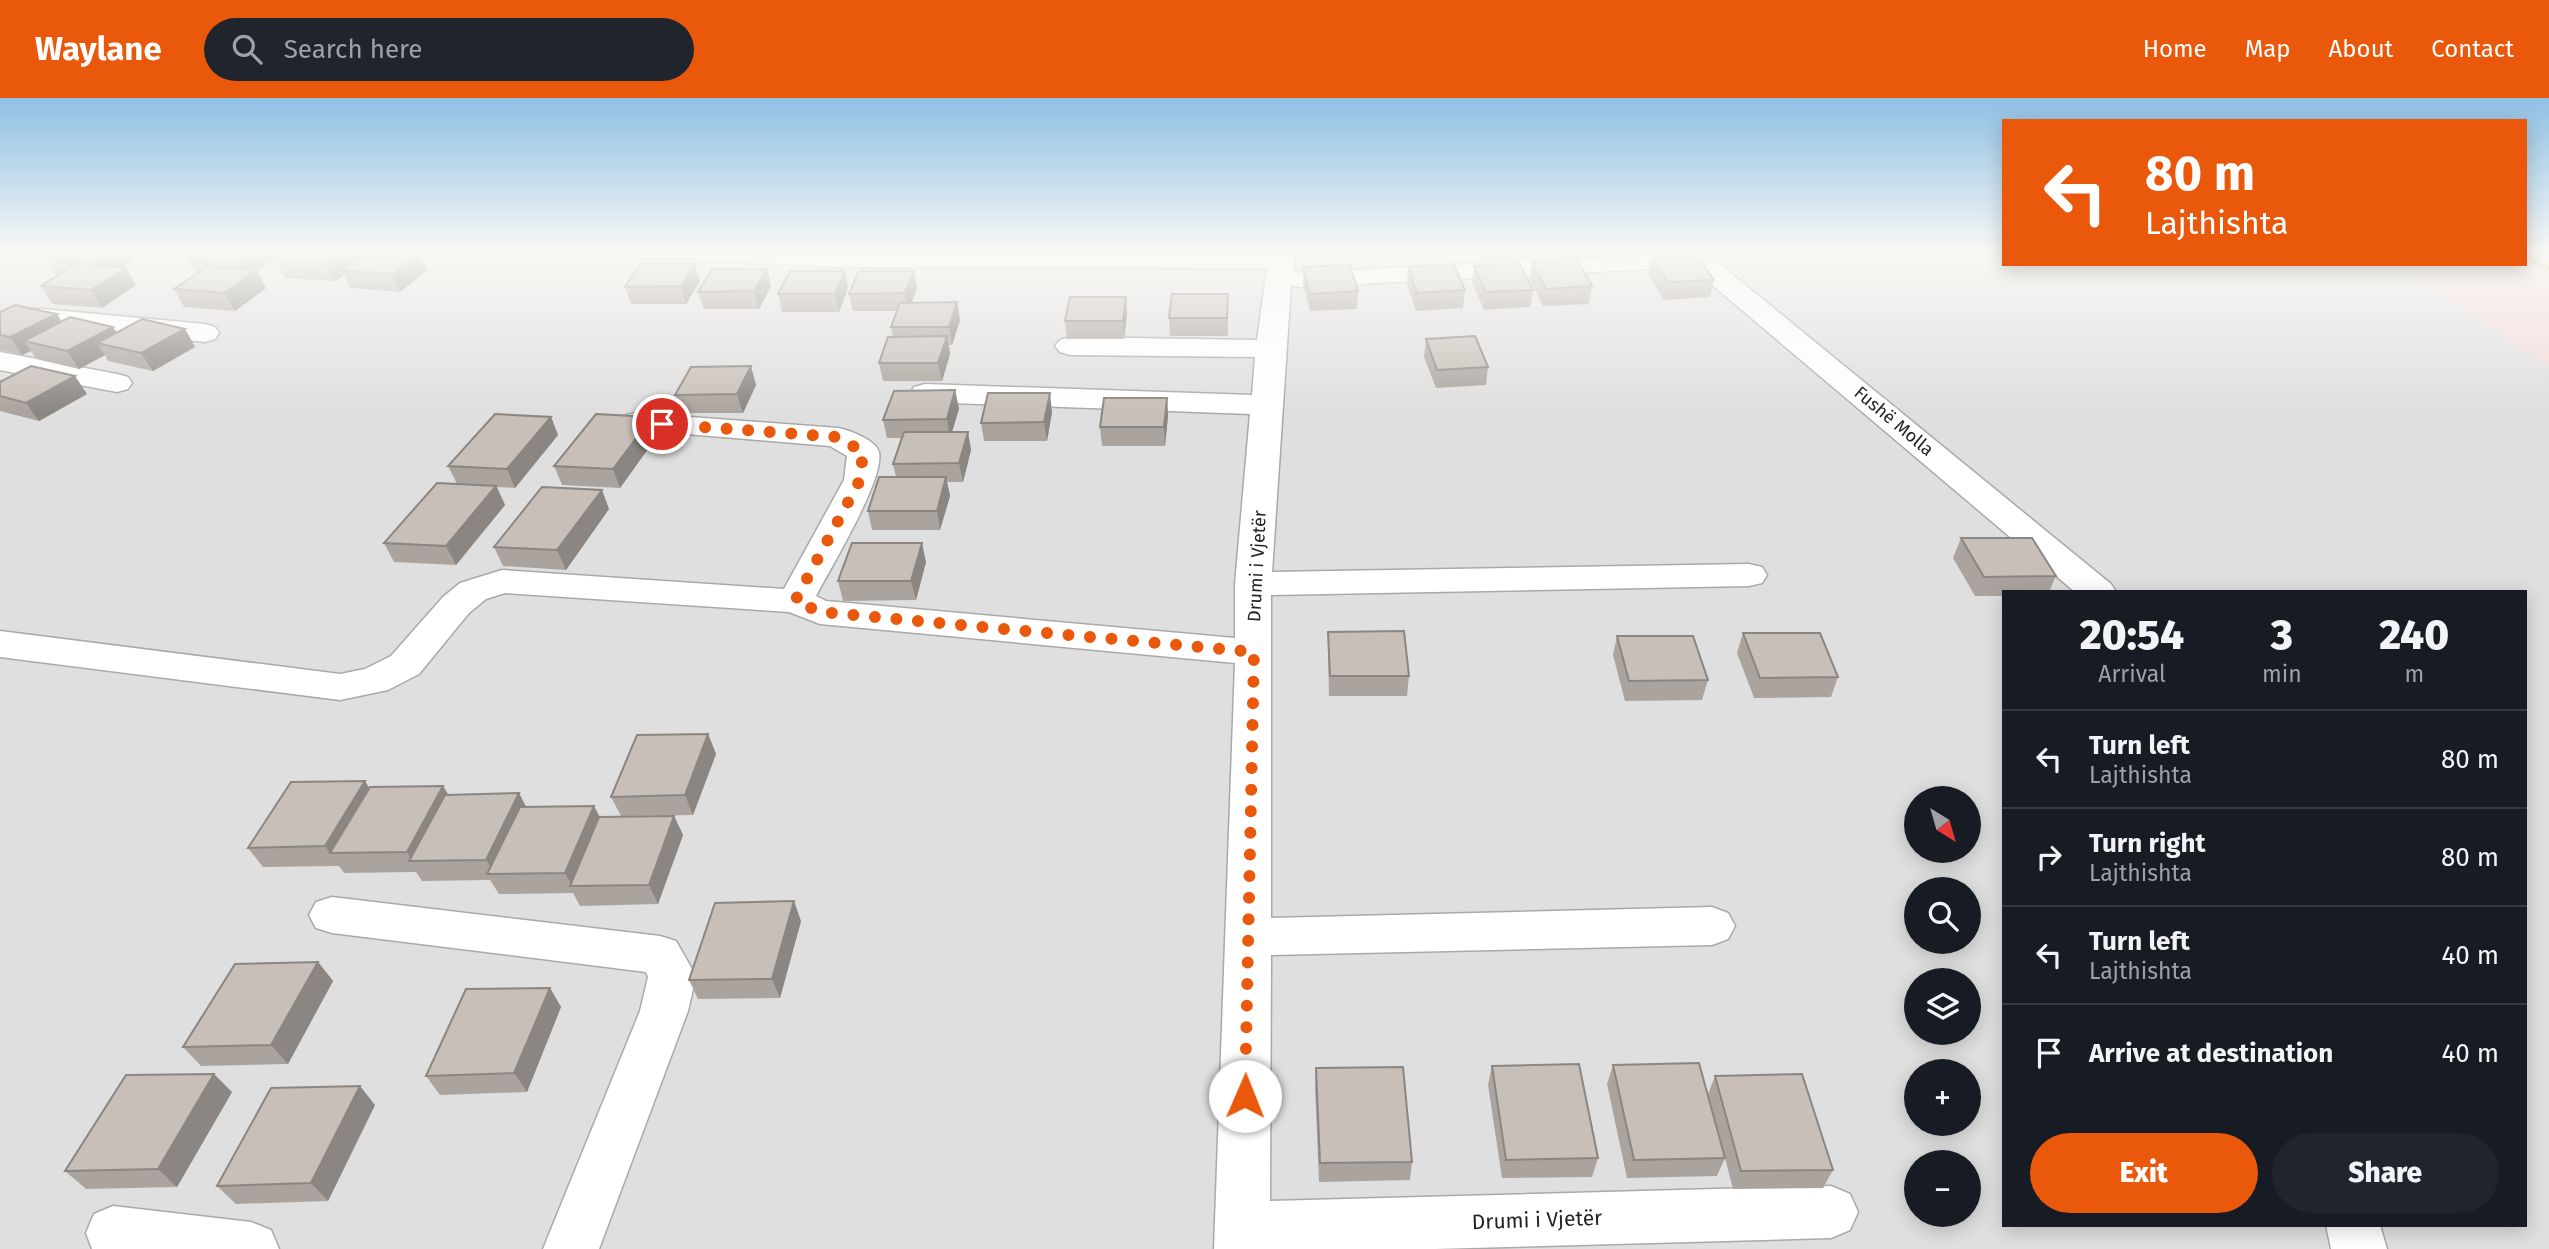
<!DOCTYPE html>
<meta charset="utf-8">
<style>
body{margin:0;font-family:"Fira Sans",sans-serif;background:#20242c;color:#f1f3f6;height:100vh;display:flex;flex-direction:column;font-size:26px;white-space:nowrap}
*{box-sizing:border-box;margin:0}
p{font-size:23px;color:#9ea1a6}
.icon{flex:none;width:38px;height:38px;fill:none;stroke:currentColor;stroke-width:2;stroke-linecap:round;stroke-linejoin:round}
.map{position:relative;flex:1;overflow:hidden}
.side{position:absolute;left:2002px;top:492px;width:525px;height:637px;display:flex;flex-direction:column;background:#171b24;border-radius:0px;box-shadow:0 4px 18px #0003}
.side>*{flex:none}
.hud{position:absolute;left:2002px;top:21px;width:525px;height:147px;border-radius:0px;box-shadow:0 4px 18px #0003;background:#ea580c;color:#fff;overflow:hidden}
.needle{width:46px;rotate:143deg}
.buttons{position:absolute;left:1904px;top:688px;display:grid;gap:14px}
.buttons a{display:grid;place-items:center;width:77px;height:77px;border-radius:50%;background:#171b24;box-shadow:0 4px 18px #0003;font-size:35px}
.pin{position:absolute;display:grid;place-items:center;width:60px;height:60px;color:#fff;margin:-30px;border:4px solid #fff;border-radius:50%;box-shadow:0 2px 7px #0007}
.me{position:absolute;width:77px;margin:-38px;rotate:1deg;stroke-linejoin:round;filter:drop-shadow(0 0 5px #0008)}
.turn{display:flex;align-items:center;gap:24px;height:147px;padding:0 28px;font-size:32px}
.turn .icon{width:91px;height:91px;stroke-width:2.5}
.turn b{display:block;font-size:49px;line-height:60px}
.eta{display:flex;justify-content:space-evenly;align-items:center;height:119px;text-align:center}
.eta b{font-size:42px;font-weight:800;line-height:49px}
.action{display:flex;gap:14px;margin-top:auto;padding:14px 28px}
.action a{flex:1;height:80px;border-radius:42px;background:#ea580c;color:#fff;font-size:28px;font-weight:800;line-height:80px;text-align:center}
.action a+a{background:#20242c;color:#f1f3f6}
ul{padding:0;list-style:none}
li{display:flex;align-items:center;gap:21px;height:98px;padding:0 28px;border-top:2px solid #363941}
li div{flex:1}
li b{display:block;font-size:26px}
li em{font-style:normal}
header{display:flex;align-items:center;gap:42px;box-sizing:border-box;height:98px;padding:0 35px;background:#ea580c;color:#fff}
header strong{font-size:33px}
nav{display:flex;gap:38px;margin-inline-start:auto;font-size:24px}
.search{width:490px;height:63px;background:#20242c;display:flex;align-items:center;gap:18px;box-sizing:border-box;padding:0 24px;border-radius:38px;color:#9ea1a6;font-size:26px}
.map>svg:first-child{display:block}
.residential{fill:#e0dfdf;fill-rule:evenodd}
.commercial{fill:#f2dad9}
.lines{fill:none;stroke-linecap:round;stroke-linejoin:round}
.street-casing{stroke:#a9a9a9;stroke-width:3}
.primary-casing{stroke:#a06b00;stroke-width:3}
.street{fill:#fff;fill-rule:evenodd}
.primary{fill:#fcd6a4;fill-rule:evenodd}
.wall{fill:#aba49e}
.shaded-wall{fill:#8b8681}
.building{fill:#c7bfb8;stroke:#8b8681;stroke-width:2}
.route{stroke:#ea580c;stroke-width:12;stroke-dasharray:0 21.6}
.labels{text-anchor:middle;stroke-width:7;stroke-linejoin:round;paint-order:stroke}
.street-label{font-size:18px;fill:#222;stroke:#fff}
.near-street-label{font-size:21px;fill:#222;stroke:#fff}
</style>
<header>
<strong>Waylane</strong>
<div class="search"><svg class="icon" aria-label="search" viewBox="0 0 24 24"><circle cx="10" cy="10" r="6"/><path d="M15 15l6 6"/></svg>Search here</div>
<nav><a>Home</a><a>Map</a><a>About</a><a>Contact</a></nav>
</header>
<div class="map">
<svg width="2549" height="1151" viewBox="0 0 2549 1151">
<rect width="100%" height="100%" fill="#f2efe9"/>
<!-- residential -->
<path class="residential" d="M0 154H2004V166H2398L2549 268V1151H0ZM2004 494H2525V1127H2004ZM1916 700H1969V752H1916ZM1916 791H1969V844H1916ZM1916 882H1969V934H1916ZM1916 973H1969V1026H1916ZM1916 1064H1969V1116H1916Z"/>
<!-- commercial -->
<path class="commercial" d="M2525 160 2549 174V268L2398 166H2525Z"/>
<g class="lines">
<defs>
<g id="street">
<path d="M686 154H1295L1293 175 1705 154 2111 486 2116 494H2075L1691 169 1301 189 1291 187 1272 474 1749 466 1762 469 1767 477 1762 485 1749 488 1271 497V820L1712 809 1728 815 1735 828 1728 841 1712 847 1271 857 1270 1103 1831 1088 1850 1096 1858 1114 1850 1132 1831 1140 1435 1151H1214L1235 565 820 526 789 514 505 495 486 501 469 515 419 576 388 592 340 602 0 559V533L340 576 365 571 391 558 443 499 460 485 502 472 784 491 844 382 847 358 830 348 626 331 621 324 626 317 637 315 838 330C849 332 876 342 879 354 885 381 830 471 816 498L826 503 1235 540V486L1250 316 925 304 914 301 910 295 914 289 925 286 1252 297 1255 259 1070 257 1060 254 1055 248 1060 242 1070 239 1257 242 1267 170 833 169 699 162 690 160Z"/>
<path d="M43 211 205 226 215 229 219 235 215 241 205 244 43 227 20 228 0 235V216L16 212Z"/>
<path d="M0 254 117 276 128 279 132 285 128 291 117 294 0 272Z"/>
<path d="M332 799 660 838 676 843 696 878 688 913 599 1151H543L640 913 648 879 646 874 332 835 316 830 309 817 316 804Z"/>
<path d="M113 1108 251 1124 271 1132 279 1151H92L86 1135 94 1116Z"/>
<path d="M2326 1127H2380L2387 1151H2331Z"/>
</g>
<path id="primary" d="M2525 154H2549V170L2527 160Z"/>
</defs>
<!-- street casing -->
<use href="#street" class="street-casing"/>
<!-- primary casing -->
<use href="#primary" class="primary-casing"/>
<!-- street -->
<use href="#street" class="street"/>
<!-- primary -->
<use href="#primary" class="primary"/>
</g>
<!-- wall -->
<g class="wall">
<path d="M54 154H136L138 159 122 169 126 170 136 187 102 210 52 206 41 188 59 177 56 176 46 159Z"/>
<path d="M288 154H359L361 158 427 172 400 194 350 190 344 177 335 183 285 180 276 162Z"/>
<path d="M884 154H936L884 155Z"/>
<path d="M1477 154H1527L1526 161 1482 164Z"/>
<path d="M1551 154H1600L1599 160 1555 162Z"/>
<path d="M1607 154H1655L1654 157 1610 160Z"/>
<path d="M1652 158 1714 182 1710 199 1664 202 1648 176Z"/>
<path d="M188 160H276L257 173 266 190 235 213 184 209 174 191 197 176Z"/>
<path d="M1532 165 1592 188 1589 206 1543 208 1530 182Z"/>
<path d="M1474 168 1533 192 1530 209 1484 212 1472 185Z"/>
<path d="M1303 169 1358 193 1357 211 1310 213 1303 187Z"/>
<path d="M1408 169 1465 192 1463 210 1416 213 1407 186Z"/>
<path d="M767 171 771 188 759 211H704L698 194Z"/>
<path d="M845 173 848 190 839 214H782L778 196Z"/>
<path d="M914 173 917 190 912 205 960 222 952 247H949L950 256 942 283H883L879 265 893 239 891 229 897 213H853L849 196Z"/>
<path d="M700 183 686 206H631L625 189Z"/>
<path d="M1228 213V238H1170L1169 220Z"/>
<path d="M0 214 62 224 113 229 117 235 185 231 195 249 153 273 108 263 105 257 79 271 36 261 31 253 22 257 0 252Z"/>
<path d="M1127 216 1124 241H1067L1065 223Z"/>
<path d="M1426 241 1488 269 1486 287 1436 290 1424 259Z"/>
<path d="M0 284 87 296 39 323 0 313Z"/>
<path d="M756 287 743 315H681L675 297Z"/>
<path d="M955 292 959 311 952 334H968L971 352 963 384H947L950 398 940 432H872L868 413 896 379 893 366 901 340H887L883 322Z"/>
<path d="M1167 300 1168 318 1165 348H1102L1100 329Z"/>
<path d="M1052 314 1047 343H984L981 325Z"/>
<path d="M551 319 558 337 515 390 497 389 505 407 456 467 394 464 384 445 457 386 448 368Z"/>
<path d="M652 319 658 337 620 390 562 387 554 368Z"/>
<path d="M609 411 566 472 503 468 494 449Z"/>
<path d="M1961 440 2056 478 2049 494H2004V498H1975L1953 460Z"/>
<path d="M926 464 916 502 843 503 838 483Z"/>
<path d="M1328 534 1409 578 1407 598H1329L1328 554Z"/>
<path d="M1743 535 1838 579 1831 599 1754 600 1737 555Z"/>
<path d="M1617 538 1708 582 1702 602 1625 603 1613 557Z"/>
<path d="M708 636 716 656 693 717 621 718 611 699Z"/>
<path d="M365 683 369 690 443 688 448 697 519 695 526 709 600 719 674 718 683 737 658 806 580 808 573 795 499 796 490 782 422 783 416 774 344 775 339 768 263 769 248 750Z"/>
<path d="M801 823 780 900 698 901 689 882Z"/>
<path d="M318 864 333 883 288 966 201 968 183 949Z"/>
<path d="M550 890 561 909 527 994 440 997 426 978Z"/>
<path d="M1613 967 1708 996 1715 978 1833 1072 1823 1090 1733 1091 1725 1060 1717 1078 1627 1080 1607 986Z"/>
<path d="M1492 968 1598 1060 1592 1079 1502 1080 1488 987Z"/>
<path d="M1316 970 1412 1064 1410 1082 1319 1084 1315 989Z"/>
<path d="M232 994 177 1089 86 1091 65 1073Z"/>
<path d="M375 1007 328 1103 236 1106 217 1088Z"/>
</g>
<!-- shaded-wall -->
<g class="shaded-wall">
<path d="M108 154H136L138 159 105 180 95 163Z"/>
<path d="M251 154H273L276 160 257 173 266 190 235 213 225 195 246 180 237 164Z"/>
<path d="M342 154H359L362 162 342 173 344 177 335 183 326 166Z"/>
<path d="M419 155 427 172 400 194 392 176Z"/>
<path d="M695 166 700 183 686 206 681 188Z"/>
<path d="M126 170 136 187 102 210 91 192Z"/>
<path d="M767 171 771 188 759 211 754 193Z"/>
<path d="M845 173 848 190 839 214 835 196Z"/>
<path d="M914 173 917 190 908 213 905 195Z"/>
<path d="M1126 199 1127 216 1124 241 1123 223Z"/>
<path d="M957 204 960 222 952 247 949 229Z"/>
<path d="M57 216 68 234 24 243 31 253 22 257 10 239Z"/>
<path d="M113 229 124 247 97 245 105 257 79 271 67 253Z"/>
<path d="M185 231 195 249 153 273 141 255Z"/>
<path d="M947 238 950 256 942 283 938 265Z"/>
<path d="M751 268 756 287 743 315 737 296Z"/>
<path d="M75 278 87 296 39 323 26 305Z"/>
<path d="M955 292 959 311 950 340 947 321Z"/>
<path d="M1050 295 1052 314 1047 343 1044 324Z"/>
<path d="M1167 300 1168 318 1165 348 1164 329Z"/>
<path d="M551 319 558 337 515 390 507 371Z"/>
<path d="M652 319 658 337 620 390 613 371Z"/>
<path d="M968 334 971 352 963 384 959 365Z"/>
<path d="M946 379 950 398 940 432 937 413Z"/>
<path d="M496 388 505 407 456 467 446 448Z"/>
<path d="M602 392 609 411 566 472 557 452Z"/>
<path d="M922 445 926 464 916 502 911 483Z"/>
<path d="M708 636 716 656 693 717 685 697Z"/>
<path d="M365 683 377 703 330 755 325 748Z"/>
<path d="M443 688 455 708 413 763 407 754Z"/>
<path d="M519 695 529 715 495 776 486 762Z"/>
<path d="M594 708 604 727 572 788 565 775Z"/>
<path d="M674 718 683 737 658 806 649 787Z"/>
<path d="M794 803 801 823 780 900 772 881Z"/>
<path d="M318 864 333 883 288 966 271 947Z"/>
<path d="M550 890 561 909 527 994 514 975Z"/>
<path d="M214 976 232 994 177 1089 158 1071Z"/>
<path d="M360 988 375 1007 328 1103 311 1085Z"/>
</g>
<!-- building -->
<g class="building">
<path d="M54 154H108L95 163 46 159Z"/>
<path d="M197 154H251L237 164 188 160Z"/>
<path d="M288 154H342L326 166 276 162Z"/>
<path d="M366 154H413L419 155 392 176 342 173Z"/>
<path d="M1696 156 1714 182 1668 184 1652 158Z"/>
<path d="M1578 162 1592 188 1546 191 1532 165Z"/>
<path d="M1519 165 1533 192 1486 194 1474 168Z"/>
<path d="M76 166 126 170 91 192 41 188Z"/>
<path d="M640 166H695L681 188 625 189Z"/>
<path d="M1454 166 1465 192 1417 195 1408 169Z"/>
<path d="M1350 167 1358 193 1310 196 1303 169Z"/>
<path d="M207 169 256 172 225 195 174 191Z"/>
<path d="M712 171H767L754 193 698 194Z"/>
<path d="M790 173H845L835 196H778Z"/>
<path d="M859 173H914L905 195 849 196Z"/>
<path d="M1172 196H1228L1227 220H1169Z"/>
<path d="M1070 199H1126L1123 223H1065Z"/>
<path d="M957 204 949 229H891L900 205Z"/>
<path d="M15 207 57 216 10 239 0 237V214Z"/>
<path d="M70 219 113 229 67 253 24 243Z"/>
<path d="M142 221 185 231 141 255 97 245Z"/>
<path d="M947 238 938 265H879L888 239Z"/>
<path d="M1475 238 1488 269 1437 272 1426 241Z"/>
<path d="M31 268 75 278 26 305 0 298V284Z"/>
<path d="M751 268 737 296 675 297 691 269Z"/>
<path d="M955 292 947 321 883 322 894 293Z"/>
<path d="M988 295H1050L1044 324 981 325Z"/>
<path d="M1104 300H1167L1164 329H1100Z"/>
<path d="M495 316 551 319 507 371 448 368Z"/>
<path d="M596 316 652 319 613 371 554 368Z"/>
<path d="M904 334H968L959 365 893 366Z"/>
<path d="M879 379H946L937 413H868Z"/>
<path d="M437 385 496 388 446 448 384 445Z"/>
<path d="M542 389 602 392 557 452 494 449Z"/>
<path d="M1961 440H2032L2056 478 1984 479Z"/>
<path d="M852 445H922L911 483H838Z"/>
<path d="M1404 533 1409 578H1330L1328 534Z"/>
<path d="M1743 535H1820L1838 579 1760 580Z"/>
<path d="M1617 538H1693L1708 582 1629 583Z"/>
<path d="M708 636 685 697 611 699 637 637Z"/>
<path d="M365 683 325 748 248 750 291 684Z"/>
<path d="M443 688 407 754 330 755 370 689Z"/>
<path d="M519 695 486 762 409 763 445 697Z"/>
<path d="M594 708 565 775 487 776 520 709Z"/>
<path d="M674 718 649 787 570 788 599 719Z"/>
<path d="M794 803 772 881 689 882 715 805Z"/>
<path d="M318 864 271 947 183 949 235 866Z"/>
<path d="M550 890 514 975 426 978 466 891Z"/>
<path d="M1699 965 1725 1060 1634 1062 1613 967Z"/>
<path d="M1579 966 1598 1060 1506 1062 1492 968Z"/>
<path d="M1403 969 1412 1064 1320 1065 1316 970Z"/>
<path d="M214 976 158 1071 65 1073 126 977Z"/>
<path d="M1802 976 1833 1072 1741 1073 1715 978Z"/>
<path d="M360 988 311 1085 217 1088 271 990Z"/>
</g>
<!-- sky -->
<linearGradient id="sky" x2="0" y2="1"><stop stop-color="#8fc0e4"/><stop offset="0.49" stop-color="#f9f8f5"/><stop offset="1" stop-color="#f9f8f5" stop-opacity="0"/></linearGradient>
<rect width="2549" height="315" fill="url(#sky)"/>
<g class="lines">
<!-- route -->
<path class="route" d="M662 326 838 339 863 354 860 382 795 503 820 514 1254 554 1245 998"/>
</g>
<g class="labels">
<!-- street labels -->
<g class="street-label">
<text transform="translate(1894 323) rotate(40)" y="6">Fushë Molla</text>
<text transform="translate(1257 468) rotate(-87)" y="6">Drumi i Vjetër</text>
</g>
<!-- near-street labels -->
<g class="near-street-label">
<text transform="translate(1537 1122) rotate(-2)" y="7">Drumi i Vjetër</text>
</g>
</g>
</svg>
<div class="buttons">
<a><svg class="needle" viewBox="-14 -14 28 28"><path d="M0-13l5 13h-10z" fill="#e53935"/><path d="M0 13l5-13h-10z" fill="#9ea1a6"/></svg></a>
<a><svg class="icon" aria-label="search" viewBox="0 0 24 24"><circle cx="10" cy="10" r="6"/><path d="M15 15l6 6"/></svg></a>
<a><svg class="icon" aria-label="layers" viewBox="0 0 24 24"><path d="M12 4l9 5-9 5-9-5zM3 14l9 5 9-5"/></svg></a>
<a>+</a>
<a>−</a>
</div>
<div class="pin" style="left:662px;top:326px;background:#d93025"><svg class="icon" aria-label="arrive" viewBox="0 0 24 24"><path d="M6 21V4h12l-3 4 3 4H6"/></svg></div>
<svg class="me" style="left:1245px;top:998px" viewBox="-20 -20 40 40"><circle r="19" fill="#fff"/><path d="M0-13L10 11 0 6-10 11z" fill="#ea580c"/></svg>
<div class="hud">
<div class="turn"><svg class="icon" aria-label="left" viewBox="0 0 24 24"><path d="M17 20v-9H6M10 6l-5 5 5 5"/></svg><div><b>80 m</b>Lajthishta</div></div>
</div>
<section class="side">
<div class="eta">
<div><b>20:54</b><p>Arrival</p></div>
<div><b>3</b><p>min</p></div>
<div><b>240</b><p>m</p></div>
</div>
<ul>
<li><svg class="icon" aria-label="left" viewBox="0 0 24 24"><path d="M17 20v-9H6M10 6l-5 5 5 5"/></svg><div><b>Turn left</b><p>Lajthishta</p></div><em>80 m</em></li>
<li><svg class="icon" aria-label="right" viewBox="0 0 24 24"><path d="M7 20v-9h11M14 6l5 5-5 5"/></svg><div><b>Turn right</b><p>Lajthishta</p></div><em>80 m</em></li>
<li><svg class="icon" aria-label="left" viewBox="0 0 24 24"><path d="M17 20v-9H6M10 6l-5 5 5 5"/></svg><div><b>Turn left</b><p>Lajthishta</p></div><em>40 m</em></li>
<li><svg class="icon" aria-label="arrive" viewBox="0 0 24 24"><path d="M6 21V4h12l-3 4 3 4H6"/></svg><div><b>Arrive at destination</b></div><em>40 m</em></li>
</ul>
<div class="action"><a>Exit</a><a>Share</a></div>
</section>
</div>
